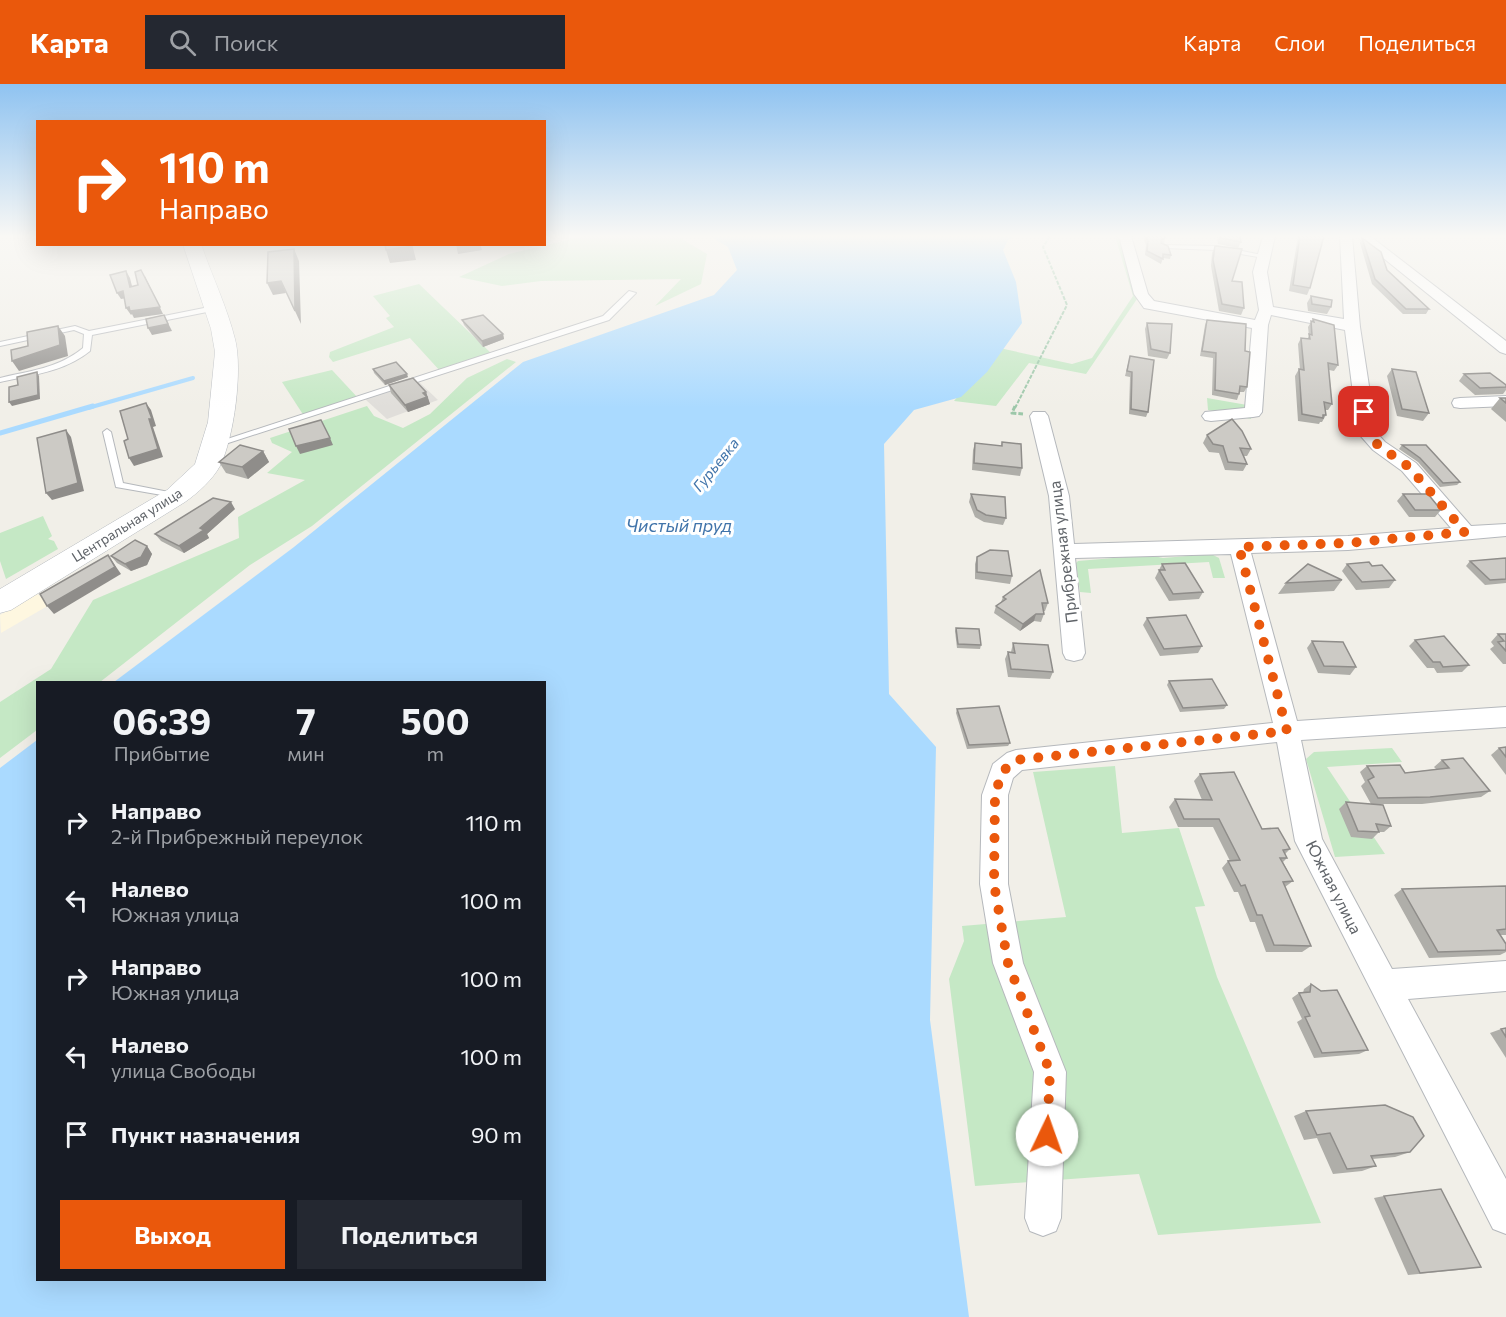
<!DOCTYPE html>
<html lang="ru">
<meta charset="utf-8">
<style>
body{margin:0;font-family:Commissioner,sans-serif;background:#242831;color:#f1f3f6;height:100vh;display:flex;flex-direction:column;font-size:22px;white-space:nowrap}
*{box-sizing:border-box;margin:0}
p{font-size:20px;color:#9ea1a6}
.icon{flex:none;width:33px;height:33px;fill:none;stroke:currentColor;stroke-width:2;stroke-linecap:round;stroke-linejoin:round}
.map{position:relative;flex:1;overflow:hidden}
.panel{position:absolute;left:36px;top:597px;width:510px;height:600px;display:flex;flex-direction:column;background:#171b24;border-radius:0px;box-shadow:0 6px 24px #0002}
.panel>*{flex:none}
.banner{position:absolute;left:36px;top:36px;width:510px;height:126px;border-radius:0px;box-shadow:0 6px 24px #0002;background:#ea580c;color:#fff;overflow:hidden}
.pin{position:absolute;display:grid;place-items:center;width:51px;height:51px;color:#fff;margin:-26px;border-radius:12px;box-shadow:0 3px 9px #0006}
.me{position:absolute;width:66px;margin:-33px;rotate:3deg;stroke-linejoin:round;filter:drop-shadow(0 0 4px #0008)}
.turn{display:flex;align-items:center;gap:21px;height:126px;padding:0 24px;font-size:27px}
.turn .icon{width:78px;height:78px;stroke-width:2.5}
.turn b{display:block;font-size:42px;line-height:51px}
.eta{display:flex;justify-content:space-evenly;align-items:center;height:102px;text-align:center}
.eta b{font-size:36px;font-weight:700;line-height:42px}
.button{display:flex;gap:12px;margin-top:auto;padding:12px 24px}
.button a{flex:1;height:69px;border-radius:0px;background:#ea580c;color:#fff;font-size:24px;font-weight:700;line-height:69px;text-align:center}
.button a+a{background:#242831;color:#f1f3f6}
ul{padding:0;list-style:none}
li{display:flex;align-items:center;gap:18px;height:78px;padding:0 24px}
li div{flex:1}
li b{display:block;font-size:22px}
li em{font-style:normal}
header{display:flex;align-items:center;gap:36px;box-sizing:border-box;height:84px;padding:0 30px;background:#ea580c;color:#fff}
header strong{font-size:28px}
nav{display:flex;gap:33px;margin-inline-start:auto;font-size:21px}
.search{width:420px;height:54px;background:#242831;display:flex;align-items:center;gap:15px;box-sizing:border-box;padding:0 21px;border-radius:0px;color:#9ea1a6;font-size:22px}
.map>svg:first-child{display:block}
.commercial{fill:#fef7e0}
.industrial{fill:#e0deda}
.green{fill:#c5e8c5}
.water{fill:#aadaff}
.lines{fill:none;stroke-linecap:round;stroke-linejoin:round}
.stream-far1{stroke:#aadaff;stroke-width:4}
.stream{stroke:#aadaff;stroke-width:5}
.service-casing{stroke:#b5b8bc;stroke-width:2}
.minor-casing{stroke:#b5b8bc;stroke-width:2}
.secondary-casing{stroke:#b6babf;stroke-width:1}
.path-far1{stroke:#9cc7a9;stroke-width:2;stroke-dasharray:4 1.5;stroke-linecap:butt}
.path{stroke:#9cc7a9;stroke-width:3;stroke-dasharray:5 2;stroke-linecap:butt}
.service{fill:#fff;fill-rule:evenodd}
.minor{fill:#fff;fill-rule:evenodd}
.secondary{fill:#fff;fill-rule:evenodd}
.wall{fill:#afaea9}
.shaded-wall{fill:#8f8d8a}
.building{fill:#cccac5;stroke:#8f8d8a;stroke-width:1.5}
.route{stroke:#ea580c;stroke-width:10;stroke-dasharray:0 18}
.labels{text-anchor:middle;stroke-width:6;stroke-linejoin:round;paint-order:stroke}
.far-street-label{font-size:14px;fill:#5f6368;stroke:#fff}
.far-water-label{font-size:15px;font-style:italic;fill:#4174aa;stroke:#fff}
.street-label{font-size:16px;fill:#5f6368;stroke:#fff}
.water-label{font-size:18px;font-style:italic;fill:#4174aa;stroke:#fff}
</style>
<header>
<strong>Карта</strong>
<div class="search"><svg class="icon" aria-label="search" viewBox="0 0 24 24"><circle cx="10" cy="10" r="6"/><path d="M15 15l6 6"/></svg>Поиск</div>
<nav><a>Карта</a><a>Слои</a><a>Поделиться</a></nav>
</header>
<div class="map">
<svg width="1506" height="1233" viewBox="0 0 1506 1233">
<rect width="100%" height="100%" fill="#f1efe8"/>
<!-- commercial -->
<path class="commercial" d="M37 510 51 520 1 549 0 531Z"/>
<!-- industrial -->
<path class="industrial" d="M417 296 438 316 387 335 365 315Z"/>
<!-- green -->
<g class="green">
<path d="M584 152H677L707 170 701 200 655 222 681 195 541 197 502 202 459 193 509 170Z"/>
<path d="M1115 152H1119L1137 215 1086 290 1029 279 996 322 954 317 981 285 995 263 1072 280 1092 274 1133 212Z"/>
<path d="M419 200 493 271 441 288 410 254 333 278 329 273 330 268 394 243 386 234 390 232 373 212Z"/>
<path d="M507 275 516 278 312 442 250 481 100 598H38L37 646 0 674V618L51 585 93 516 239 454 238 433 305 396 267 389 292 368 272 359 270 354 367 322 374 332 403 344 430 330 467 294Z"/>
<path d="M332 286 358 314 304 332 282 298Z"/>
<path d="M1207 314 1253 322 1251 335 1208 326Z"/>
<path d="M43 432 52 452 48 455 54 457 58 465 6 495 0 477V449Z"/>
<path d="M1211 470 1219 474 1225 494H1213L1209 478 1088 485 1091 509 1080 508 1076 479 1078 477 1149 471 1163 474Z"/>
<path d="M1392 664 1402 678 1327 683 1385 770 1335 773 1306 675 1314 668Z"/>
<path d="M1115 682 1122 749 1179 744 1205 822 1195 823 1217 893 1321 1139 1158 1151 1139 1090 975 1102 949 895 964 857 962 842 1066 833 1033 688Z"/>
</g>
<!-- water -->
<path class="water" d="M710 152H1014L1008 156 1003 166 1016 198 1022 239 987 288 961 313 914 326 884 360 889 610 936 663 930 936 969 1233H0V684L37 656 38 1196H544V598H114L294 463 523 278 714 211 737 186 728 163Z"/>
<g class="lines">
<!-- stream-far1 -->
<path class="stream-far1" d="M88 324 193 294"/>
<!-- stream -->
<path class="stream" d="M0 349 93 322"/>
<defs>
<g id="service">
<path d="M1162 161 1217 162 1267 172 1264 174 1217 166 1164 164 1162 163Z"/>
<path d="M629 207 636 209 609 236 219 362H213L212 360 603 232Z"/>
<path d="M214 222 218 224 217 226 92 251 90 267C64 288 32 291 0 298V294C29 287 59 284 83 264L84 250 74 246 0 262V258L75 242 89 247Z"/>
<path d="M107 345 111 348 123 399 179 410V414L116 403 103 348Z"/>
</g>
<g id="minor">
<path d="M1119 152H1131L1148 210 1154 217 1255 236 1259 226 1253 188 1263 152H1275L1267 188 1273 223 1344 235 1340 152H1352L1360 243 1376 348 1385 358 1416 379 1471 442 1506 440V452L1348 466 1251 469 1297 637 1506 623V643L1301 656 1322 755 1392 885 1506 877V907L1408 915 1506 1095V1150L1493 1145 1295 757 1277 658 1022 686 1013 694 1008 711V800L1023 879 1066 988 1061 1134 1056 1147 1043 1152 1030 1147 1025 1134 1034 988 993 879 980 800 982 711 993 680 1007 669 1016 666 1273 639 1231 470 1075 474 1085 569 1082 575 1074 577 1066 575 1063 569 1049 412 1030 332 1033 328H1045L1048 332 1069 412 1074 460 1348 452 1451 444 1402 387 1373 366 1358 349 1345 246 1271 231 1268 241 1262 328 1259 332 1253 333 1211 337 1205 336 1202 332 1205 328 1245 324 1252 244 1144 224 1134 210Z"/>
<path d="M1356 152H1370L1506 257V270L1500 268Z"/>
<path d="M1506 312V322L1460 324 1454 323 1452 319 1454 315 1460 314Z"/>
</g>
<path id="secondary" d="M183 160H201C212 192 227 223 235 255 243 285 234 354 220 382 212 396 199 408 185 418L11 526 0 529V505L167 406 195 380 208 338 215 268 211 245Z"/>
</defs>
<!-- service casing -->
<use href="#service" class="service-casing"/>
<!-- minor casing -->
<use href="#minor" class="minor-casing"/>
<!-- secondary casing -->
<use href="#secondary" class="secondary-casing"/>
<!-- path-far1 -->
<path class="path-far1" d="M1015 324 1067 221 1043 163 1050 152"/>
<!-- path -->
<path class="path" d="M1015 322 1012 329 1023 330"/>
<!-- service -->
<use href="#service" class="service"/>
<!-- minor -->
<use href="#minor" class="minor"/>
<!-- secondary -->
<use href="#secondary" class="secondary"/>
</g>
<!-- wall -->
<g class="wall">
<path d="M1143 152H1165V154L1164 159H1162L1171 171 1170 175 1163 174 1161 180 1145 171 1146 161Z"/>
<path d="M1217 152H1240L1241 158 1238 164 1218 160Z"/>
<path d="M1298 152H1324L1310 204 1307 211 1289 207Z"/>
<path d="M1362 154 1387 186 1429 225 1426 230H1403L1372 200 1360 159Z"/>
<path d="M1215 162 1232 197 1244 224 1241 231 1219 227 1211 182 1212 169Z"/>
<path d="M1311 212 1331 223 1327 230 1308 227 1307 219Z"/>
<path d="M1313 235 1338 281 1334 287 1329 286 1332 320 1328 326H1325L1326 331 1322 338H1320L1319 340 1298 337 1295 292 1299 285 1300 286 1298 260 1301 254 1307 255 1309 252 1308 243Z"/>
<path d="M462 236 503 250 504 255 483 263 464 241Z"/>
<path d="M1207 236 1245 267 1247 303 1244 308H1240L1239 310 1237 316 1212 311 1213 274 1200 272 1205 241Z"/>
<path d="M1147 239 1170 269 1167 275 1148 272 1145 245Z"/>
<path d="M1130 272 1148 328 1146 333 1129 330 1130 293 1125 292Z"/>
<path d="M373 285 408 293 385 301 374 289Z"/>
<path d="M1392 285 1429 329 1423 337 1397 332 1387 292Z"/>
<path d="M1464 290 1506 301V306L1503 310 1475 311 1459 297Z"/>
<path d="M389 301 426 308 430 320 408 328 391 309Z"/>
<path d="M1500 314H1506V338L1491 325Z"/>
<path d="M1207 351 1251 365 1247 372H1244L1247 380 1243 387 1225 386 1219 369 1209 368 1203 359Z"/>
<path d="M1002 358 1022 384 1020 392 972 386 973 366 975 359 1001 362Z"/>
<path d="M1402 361 1460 398 1457 401 1440 403 1418 378 1399 365Z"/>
<path d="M263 367 269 378 248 395 226 389 219 378Z"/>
<path d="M971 410 1006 434 1003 441 984 438 975 433 969 418Z"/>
<path d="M1403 410 1441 426 1435 433H1409L1397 417Z"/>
<path d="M235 425 207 450 209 454 184 469 161 457 155 450Z"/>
<path d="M147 462 152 470 147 481 131 487 117 479 111 472Z"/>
<path d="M977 473 1012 492 1010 500 975 495V480Z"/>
<path d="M1506 474V499L1485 501 1466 482 1470 477Z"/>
<path d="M1162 480 1203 508 1199 515 1169 517 1155 494Z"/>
<path d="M1347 480 1372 482 1395 496 1389 504 1356 506 1342 487Z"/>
<path d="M1342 496 1334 507 1278 510 1286 499Z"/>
<path d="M1003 513 1048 519 1045 527H1043L1044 530 1041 538 1034 537 1020 547 994 529 996 522 1001 518Z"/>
<path d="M1147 534 1202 562 1198 569 1160 572 1143 541Z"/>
<path d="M956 544 981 561 980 565 957 564 955 547Z"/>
<path d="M1498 550H1506V580H1503L1490 565 1494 562 1491 558Z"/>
<path d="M1415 556 1469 581 1462 588 1437 589 1434 584H1427L1409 562Z"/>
<path d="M1312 557 1356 583 1350 591 1318 589 1307 564Z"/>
<path d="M1013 559 1053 588 1050 595 1008 593 1005 575 1008 568H1011Z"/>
<path d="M1169 597 1227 621 1224 625 1180 628 1167 601Z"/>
<path d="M957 625 1010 659 1008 662 967 665 956 629Z"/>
<path d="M1506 663V691L1491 671 1499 664Z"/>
<path d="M1442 676 1490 707 1481 713 1422 720H1373L1391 742 1384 748H1379L1372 755 1351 753 1339 725 1346 718 1371 720 1361 702 1365 698 1360 688 1367 682 1405 689 1436 685 1434 683Z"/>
<path d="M1200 690 1262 745 1290 765 1285 770 1287 774 1283 778 1293 797 1285 803 1311 862 1302 868H1266L1255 838H1250L1238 808H1234L1222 784 1228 777H1230L1213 743H1178L1169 723 1175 715 1202 716 1194 697Z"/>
<path d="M1506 802V851H1500L1506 860V868L1500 871 1429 874 1394 811 1402 805Z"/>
<path d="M1311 900 1368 966 1359 970 1314 974 1297 938 1302 935 1292 914 1299 909H1303L1304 905Z"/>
<path d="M1506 944V974L1490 949 1501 945Z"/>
<path d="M1306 1027 1410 1068 1395 1073 1372 1075 1376 1082 1362 1087 1333 1090 1317 1054 1304 1056 1294 1032Z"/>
<path d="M1384 1112 1469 1185 1408 1191 1374 1114Z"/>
</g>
<!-- shaded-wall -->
<g class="shaded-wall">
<path d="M412 160 416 176 390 179 386 166Z"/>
<path d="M456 160H480L482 166 458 170Z"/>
<path d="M294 165 299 177 301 240 295 227Z"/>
<path d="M126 187 130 194 134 210 130 203Z"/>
<path d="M145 192 163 230 134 234 132 230 131 231 126 224Z"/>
<path d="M281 197 286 209 273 211 267 199Z"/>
<path d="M123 207 127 214 121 215 117 209Z"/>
<path d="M164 231 172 247 152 251 148 244Z"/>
<path d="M58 242 65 252 68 272 19 287 12 277Z"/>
<path d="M503 250 504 255 483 263 482 257Z"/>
<path d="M37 288 39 292 40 315 12 322 9 318Z"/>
<path d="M407 290 408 293 385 301 384 297Z"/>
<path d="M426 308 430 320 408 328 405 321Z"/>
<path d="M146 319 151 326 156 342 153 343 163 373 134 382 129 374 149 335Z"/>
<path d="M66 346 71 353 84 407 52 416 46 409Z"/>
<path d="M330 354 333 361 300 370 296 362Z"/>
<path d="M263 367 269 378 248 395 242 383Z"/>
<path d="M231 418 235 425 207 450 209 454 184 469 179 462Z"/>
<path d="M147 462 152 470 147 481 131 487 125 480Z"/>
<path d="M108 471 121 490 54 530 47 522Z"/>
<path d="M1036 530 1034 537 1020 547 1023 540Z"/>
</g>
<!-- building -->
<g class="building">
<path d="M1146 152H1165V154L1162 155 1161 159 1168 162 1171 171 1163 170V175L1147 167 1148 157Z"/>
<path d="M1221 152H1240L1241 158 1221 154Z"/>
<path d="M1300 152H1324L1310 204 1293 201Z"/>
<path d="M1362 154 1381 168 1387 186 1429 225H1406L1375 195Z"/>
<path d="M385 160H411L412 162 386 166Z"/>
<path d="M1215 162 1242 165 1232 197 1242 198 1244 224 1222 220 1213 176Z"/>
<path d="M294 165 295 227 281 197 267 199 268 168Z"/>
<path d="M141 186 160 223 130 227 129 223 126 224 123 207 117 209 110 191 126 187 130 203 138 201 135 188Z"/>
<path d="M1311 212 1332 216 1331 223 1312 220Z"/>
<path d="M164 231 168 240 148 244 146 235Z"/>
<path d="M483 231 503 250 482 257 462 236Z"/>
<path d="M1313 235 1334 241 1338 281 1328 279 1332 320 1324 318 1326 331H1323V334L1302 330 1299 285 1304 286 1301 254 1310 255 1309 250 1312 251 1311 237 1314 238Z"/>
<path d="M1207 236 1246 240 1245 267 1250 268 1247 303 1240 302 1239 310 1215 306 1216 269 1202 267Z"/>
<path d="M1147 239 1172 240 1170 269 1151 265Z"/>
<path d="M58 242 60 261 12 277 11 266 28 262 27 248Z"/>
<path d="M1130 272 1154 276 1148 328 1131 325 1132 288 1127 287Z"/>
<path d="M396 278 407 290 384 297 373 285Z"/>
<path d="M1392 285 1416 288 1429 329 1402 325Z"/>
<path d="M37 288 38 311 9 318V303L18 301 17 293Z"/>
<path d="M1490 289 1506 301V303L1480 304 1464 290Z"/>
<path d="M413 294 426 308 423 309 427 313 405 321 389 301Z"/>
<path d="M1500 314H1506V319Z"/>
<path d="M146 319 152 335H149L158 365 129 374 124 357 128 355 120 327Z"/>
<path d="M1232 335 1242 347 1251 365 1240 364 1247 380 1228 378 1223 362 1213 360 1207 351Z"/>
<path d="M321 336 330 354 296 362 289 345Z"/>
<path d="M66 346 78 399 46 409 37 354Z"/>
<path d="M1002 358 1021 360 1022 384 974 379 975 359 1002 362Z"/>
<path d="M240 361 263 367 242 383 219 378Z"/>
<path d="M1402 361H1426L1460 398 1443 399 1420 374Z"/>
<path d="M971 410 1005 413 1006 434 986 431 977 426Z"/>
<path d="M1403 410H1428L1441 426H1415Z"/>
<path d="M213 414 231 418 200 444 204 446 179 462 155 450Z"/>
<path d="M135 456 147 462 141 473 125 480 111 472Z"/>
<path d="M990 466 1008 467 1012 492 977 488V473Z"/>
<path d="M108 471 115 483 47 522 40 510Z"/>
<path d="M1506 474V495L1490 496 1470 477Z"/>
<path d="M1369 478 1372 482 1382 481 1395 496 1362 498 1347 480Z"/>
<path d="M1185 479 1203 508 1173 510 1159 486H1165L1162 480Z"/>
<path d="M1308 480 1342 496 1286 499Z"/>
<path d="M1040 486 1048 519H1042L1044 530H1036L1023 540 996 522 1006 515 1003 513Z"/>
<path d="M1186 531 1202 562 1164 565 1147 534Z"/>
<path d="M956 544 979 545 981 561 958 560Z"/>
<path d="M1498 550H1506V567L1498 558 1504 557Z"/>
<path d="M1444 552 1469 581 1443 583 1440 578H1433L1415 556Z"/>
<path d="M1312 557 1343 558 1356 583 1324 582Z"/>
<path d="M1013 559 1048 561 1053 588 1011 585 1008 568 1015 569Z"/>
<path d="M1212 595 1227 621 1183 624 1169 597Z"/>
<path d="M999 622 1010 659 969 661 957 625Z"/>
<path d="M1506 663V673L1499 664Z"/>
<path d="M1463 674 1490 707 1430 713 1378 714 1368 696 1374 693 1367 682 1400 681 1405 689 1449 684 1442 676Z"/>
<path d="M1234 688 1262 745 1278 744 1290 765 1283 766 1287 774H1280L1293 797 1283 798 1311 862 1274 861 1262 831H1257L1245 801 1241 802 1228 777 1240 776 1219 735H1184L1175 715 1212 716 1200 690Z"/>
<path d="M1346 718 1383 721 1391 742 1376 740 1379 748 1358 747Z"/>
<path d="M1506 802V845L1497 846 1506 860V866L1438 868 1402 805Z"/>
<path d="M1311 900 1321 907 1337 906 1368 966 1322 969 1305 933 1310 932 1299 909 1310 908Z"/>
<path d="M1506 944V953L1501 945Z"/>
<path d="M1385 1021 1413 1033 1424 1052 1410 1068 1371 1072 1376 1082 1347 1085 1330 1049 1317 1051 1306 1027Z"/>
<path d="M1441 1105 1481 1183 1420 1189 1384 1112Z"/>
</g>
<!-- sky -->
<linearGradient id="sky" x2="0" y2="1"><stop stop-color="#8fc3f1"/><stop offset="0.47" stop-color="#f9f8f5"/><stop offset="1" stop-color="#f9f8f5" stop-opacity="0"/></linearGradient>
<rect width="1506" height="324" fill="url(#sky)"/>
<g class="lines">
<!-- route -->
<path class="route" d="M1047 1051 1050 988 1008 879 994 800 995 711 1002 688 1016 676 1287 647 1239 463 1348 459 1465 448 1409 383 1379 362 1366 349 1364 328"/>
</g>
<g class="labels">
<!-- far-street labels -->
<g class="far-street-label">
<text transform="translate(127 441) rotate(-32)" y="5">Центральная улица</text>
</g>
<!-- far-water labels -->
<g class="far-water-label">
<text transform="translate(716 381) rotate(-51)" y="5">Гурьевка</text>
</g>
<!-- street labels -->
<g class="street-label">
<text transform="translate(1063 468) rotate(-97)" y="6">Прибрежная улица</text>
<text transform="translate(1334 803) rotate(63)" y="6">Южная улица</text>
</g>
<!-- water labels -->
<g class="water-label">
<text x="679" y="448">Чистый пруд</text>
</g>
</g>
</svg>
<div class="pin" style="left:1364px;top:328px;background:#d93025"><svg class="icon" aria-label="arrive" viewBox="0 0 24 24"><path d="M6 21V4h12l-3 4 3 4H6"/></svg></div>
<svg class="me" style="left:1047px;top:1051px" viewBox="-20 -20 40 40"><circle r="19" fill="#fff"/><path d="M0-13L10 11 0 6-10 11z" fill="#ea580c"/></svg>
<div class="banner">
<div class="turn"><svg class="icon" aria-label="right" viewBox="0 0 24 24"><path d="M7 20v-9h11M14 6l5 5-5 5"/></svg><div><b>110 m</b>Направо</div></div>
</div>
<section class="panel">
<div class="eta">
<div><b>06:39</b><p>Прибытие</p></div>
<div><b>7</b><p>мин</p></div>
<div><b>500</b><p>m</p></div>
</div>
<ul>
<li><svg class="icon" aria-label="right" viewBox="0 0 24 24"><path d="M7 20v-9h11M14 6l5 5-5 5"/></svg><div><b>Направо</b><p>2-й Прибрежный переулок</p></div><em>110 m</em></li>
<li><svg class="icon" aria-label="left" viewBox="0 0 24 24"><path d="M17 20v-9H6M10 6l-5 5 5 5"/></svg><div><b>Налево</b><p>Южная улица</p></div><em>100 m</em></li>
<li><svg class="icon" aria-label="right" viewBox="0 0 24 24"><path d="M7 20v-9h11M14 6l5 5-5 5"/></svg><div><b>Направо</b><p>Южная улица</p></div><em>100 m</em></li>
<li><svg class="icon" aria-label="left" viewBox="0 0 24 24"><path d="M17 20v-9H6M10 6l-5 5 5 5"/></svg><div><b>Налево</b><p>улица Свободы</p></div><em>100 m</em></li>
<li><svg class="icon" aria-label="arrive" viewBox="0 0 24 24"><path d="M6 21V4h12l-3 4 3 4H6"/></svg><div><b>Пункт назначения</b></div><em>90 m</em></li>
</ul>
<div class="button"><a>Выход</a><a>Поделиться</a></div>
</section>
</div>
